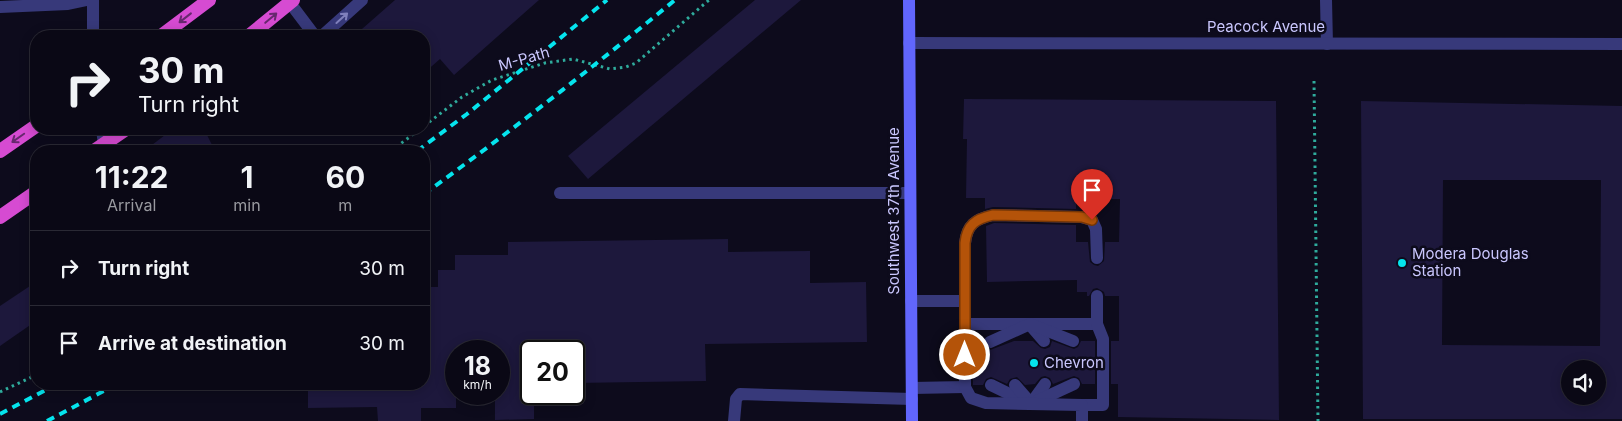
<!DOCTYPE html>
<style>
body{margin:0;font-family:Inter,sans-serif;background:#13111e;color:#f1f3f6;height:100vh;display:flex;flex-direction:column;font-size:19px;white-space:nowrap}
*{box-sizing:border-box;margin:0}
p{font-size:16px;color:#999aa0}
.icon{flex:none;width:28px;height:28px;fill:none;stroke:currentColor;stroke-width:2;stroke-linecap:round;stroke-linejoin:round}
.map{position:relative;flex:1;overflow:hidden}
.panel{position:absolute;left:30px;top:145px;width:400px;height:245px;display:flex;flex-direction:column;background:#0a0815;border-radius:20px;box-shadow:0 2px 12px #0003,0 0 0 1px #2a2934}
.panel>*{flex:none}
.hud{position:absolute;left:30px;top:30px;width:400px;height:105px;border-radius:20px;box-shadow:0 2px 12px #0003,0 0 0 1px #2a2934;background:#0a0815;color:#f1f3f6;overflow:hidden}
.controls{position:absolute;left:1561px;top:360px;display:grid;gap:10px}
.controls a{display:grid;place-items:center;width:45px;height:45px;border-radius:50%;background:#0a0815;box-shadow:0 2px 12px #0003,0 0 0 1px #2a2934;font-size:25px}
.speed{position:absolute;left:445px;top:340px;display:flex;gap:10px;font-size:25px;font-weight:700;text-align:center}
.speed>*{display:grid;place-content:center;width:65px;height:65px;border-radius:50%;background:#0a0815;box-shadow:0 2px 12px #0003,0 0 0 1px #2a2934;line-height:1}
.speed small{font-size:12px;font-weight:400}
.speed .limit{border:2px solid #111;border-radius:8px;background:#fff;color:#111}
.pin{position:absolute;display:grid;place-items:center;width:42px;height:42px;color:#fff;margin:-51px -21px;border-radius:50% 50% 50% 0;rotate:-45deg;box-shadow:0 0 5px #0007}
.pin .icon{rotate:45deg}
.me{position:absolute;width:55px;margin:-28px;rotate:0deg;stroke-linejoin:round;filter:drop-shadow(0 0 4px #0008)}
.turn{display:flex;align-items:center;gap:18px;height:105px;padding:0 25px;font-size:22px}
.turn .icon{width:65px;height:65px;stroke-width:2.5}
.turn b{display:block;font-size:35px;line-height:42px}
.eta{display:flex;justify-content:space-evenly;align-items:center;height:85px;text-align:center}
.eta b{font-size:30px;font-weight:700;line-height:35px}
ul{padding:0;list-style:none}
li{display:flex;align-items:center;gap:15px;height:75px;padding:0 25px;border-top:1px solid #2a2934}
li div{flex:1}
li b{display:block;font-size:19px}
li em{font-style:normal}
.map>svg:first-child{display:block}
.building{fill:#1d183c;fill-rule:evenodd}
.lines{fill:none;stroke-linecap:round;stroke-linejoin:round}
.path{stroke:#2fab9c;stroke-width:3;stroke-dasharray:2.5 4;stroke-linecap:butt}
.service{stroke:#37397a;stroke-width:12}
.minor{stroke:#37397a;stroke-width:12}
.secondary{stroke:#6166fc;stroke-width:12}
.trunk{stroke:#d64bd2;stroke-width:14}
.rail{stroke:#05e4ed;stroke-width:4;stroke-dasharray:8 6;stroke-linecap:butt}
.oneway{stroke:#67286e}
.oneway2{stroke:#8080bc}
.route-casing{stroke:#753606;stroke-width:12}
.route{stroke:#b45309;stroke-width:9}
.poi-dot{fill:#05e4ed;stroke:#0d0b1c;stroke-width:2}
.labels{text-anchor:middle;stroke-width:5;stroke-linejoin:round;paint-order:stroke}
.street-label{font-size:15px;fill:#cac7fe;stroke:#0d0b1c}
.poi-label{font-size:15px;fill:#cac7fe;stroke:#0d0b1c;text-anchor:start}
</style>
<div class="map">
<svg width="1622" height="421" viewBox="0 0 1622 421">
<rect width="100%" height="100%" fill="#0d0b1c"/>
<!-- building -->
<g class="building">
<path d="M395 0H539L454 75 440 59 424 73V36H354Z"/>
<path d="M755 0H801L588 179 568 156Z"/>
<path d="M964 99 1276 101 1279 420 1118 417V384H1111V341H1119V296H1105L1104 292 1097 288 1093 289 1089 296H1087V292H1077V280L987 282 986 226 994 223 1076 225V242H1088L1090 262 1094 265 1098 266 1104 261 1105 242H1119L1120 199H1076V209L993 207 985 209V198H966L967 139H963Z"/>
<path d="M1361 101 1622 106V419H1363ZM1443 180H1601L1600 346 1442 345ZM1570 369H1598V396H1570Z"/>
<path d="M173 129H204L215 151H144Z"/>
<path d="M728 239V252L810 251V283L866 282 867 342 705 344 706 381 574 383V351H531V394H534V419L495 420V394H499V351H456V408H421V421H378L377 407 308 408V384H424V287H438V270H455V255H508V242Z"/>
<path d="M36 282V321L0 346V306Z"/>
<path d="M1014 341H1033L1041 348 1045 349 1050 347 1052 341 1074 349 1078 347 1081 341H1095V384H1082L1079 378 1074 376 1053 384 1050 378 1045 376 1041 377 1035 384 1025 385 1017 377 1010 379 1007 384 991 377 986 379 983 385H973V342H982L985 348 990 350Z"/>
</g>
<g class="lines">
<!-- path -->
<g class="path">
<path d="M1314 81 1318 421"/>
<path d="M424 126 462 97 492 80 545 63 573 59 610 69 626 67 636 63 709 0"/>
<path d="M391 151 420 129"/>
<path d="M0 392 36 375"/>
</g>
<!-- service -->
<g class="service">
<path d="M1326 0 1327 44"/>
<path d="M290 3 315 36"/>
<path d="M0 7 68 4 87 0"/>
<path d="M322 36 362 0"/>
<path d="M264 129H267"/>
<path d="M560 193H910"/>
<path d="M911 301H965"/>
<path d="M965 324H1097"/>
<path d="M1031 326 1044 341"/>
<path d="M990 342 1030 324 1073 341"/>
<path d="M991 385 1026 402"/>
<path d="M1015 385 1028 400"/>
<path d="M912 388 965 387"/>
<path d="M1032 402 1045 384"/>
<path d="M1035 402 1074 384"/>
<path d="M1082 405H1103V339L1097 324V296"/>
<path d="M734 421 736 399 740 394 912 399"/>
<path d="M1082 421V405L986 403 971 398 965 387V243C967 225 975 219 993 215L1081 217 1092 220 1096 229 1097 258"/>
</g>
<!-- minor -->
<g class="minor">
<path d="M93 0V36"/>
<path d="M909 43 1622 44"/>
<path d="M102 129 104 145"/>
</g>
<!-- secondary -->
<path class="secondary" d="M909 0 912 421"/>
<!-- trunk -->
<g class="trunk">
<path d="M161 36 209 0"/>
<path d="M249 36 293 0"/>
<path d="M0 151 36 126"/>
<path d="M94 151 126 129"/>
<path d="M0 217 36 192"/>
</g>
<!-- rail -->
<g class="rail">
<path d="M417 151 467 114 607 0"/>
<path d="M424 194C510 132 593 67 675 0"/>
<path d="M0 414 57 384"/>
<path d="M47 421 117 384"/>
</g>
</g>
<!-- one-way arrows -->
<defs><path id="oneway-shaft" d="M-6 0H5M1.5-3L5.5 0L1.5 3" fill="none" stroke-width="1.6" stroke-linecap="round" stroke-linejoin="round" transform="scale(1.25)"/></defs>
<g class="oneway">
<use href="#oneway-shaft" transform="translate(185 18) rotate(142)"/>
<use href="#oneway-shaft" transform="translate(271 18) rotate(-40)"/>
<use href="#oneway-shaft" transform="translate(18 138) rotate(145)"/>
</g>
<use class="oneway2" href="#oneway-shaft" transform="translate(342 18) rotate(-42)"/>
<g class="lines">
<defs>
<path id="route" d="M965 355V243C967 225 975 219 993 215L1082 217 1092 220"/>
</defs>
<!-- route casing -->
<use href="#route" class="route-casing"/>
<!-- route -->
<use href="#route" class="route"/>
</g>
<!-- markers -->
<g class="poi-dot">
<circle cx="1402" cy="263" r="5"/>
<circle cx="1034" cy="363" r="5"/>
</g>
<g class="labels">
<!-- street labels -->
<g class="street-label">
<text x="1266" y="32">Peacock Avenue</text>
<text transform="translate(524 59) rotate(-16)" y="5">M-Path</text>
<text transform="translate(894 211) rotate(-90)" y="5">Southwest 37th Avenue</text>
</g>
<!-- poi labels -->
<g class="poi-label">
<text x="1412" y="259">Modera Douglas<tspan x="1412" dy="17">Station</tspan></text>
<text x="1044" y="368">Chevron</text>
</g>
</g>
</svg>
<div class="controls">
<a><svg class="icon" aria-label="sound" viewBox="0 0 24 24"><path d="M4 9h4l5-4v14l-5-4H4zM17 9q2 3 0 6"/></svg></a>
</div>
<div class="speed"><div>18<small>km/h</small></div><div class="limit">20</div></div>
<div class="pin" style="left:1092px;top:220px;background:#d93025"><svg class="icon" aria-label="arrive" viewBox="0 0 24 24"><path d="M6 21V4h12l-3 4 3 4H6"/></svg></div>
<svg class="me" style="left:965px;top:355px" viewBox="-20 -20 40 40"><circle r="17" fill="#b45309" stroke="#fff" stroke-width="3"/><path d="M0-11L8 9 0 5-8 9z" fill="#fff"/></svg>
<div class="hud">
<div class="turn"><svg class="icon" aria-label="right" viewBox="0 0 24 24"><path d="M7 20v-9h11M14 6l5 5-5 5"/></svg><div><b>30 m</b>Turn right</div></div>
</div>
<section class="panel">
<div class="eta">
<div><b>11:22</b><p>Arrival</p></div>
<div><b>1</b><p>min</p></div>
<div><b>60</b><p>m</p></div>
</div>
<ul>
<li><svg class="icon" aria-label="right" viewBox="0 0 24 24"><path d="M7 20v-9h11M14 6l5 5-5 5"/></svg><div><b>Turn right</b></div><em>30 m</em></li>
<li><svg class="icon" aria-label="arrive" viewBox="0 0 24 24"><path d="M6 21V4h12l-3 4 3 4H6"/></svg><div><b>Arrive at destination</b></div><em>30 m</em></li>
</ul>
</section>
</div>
